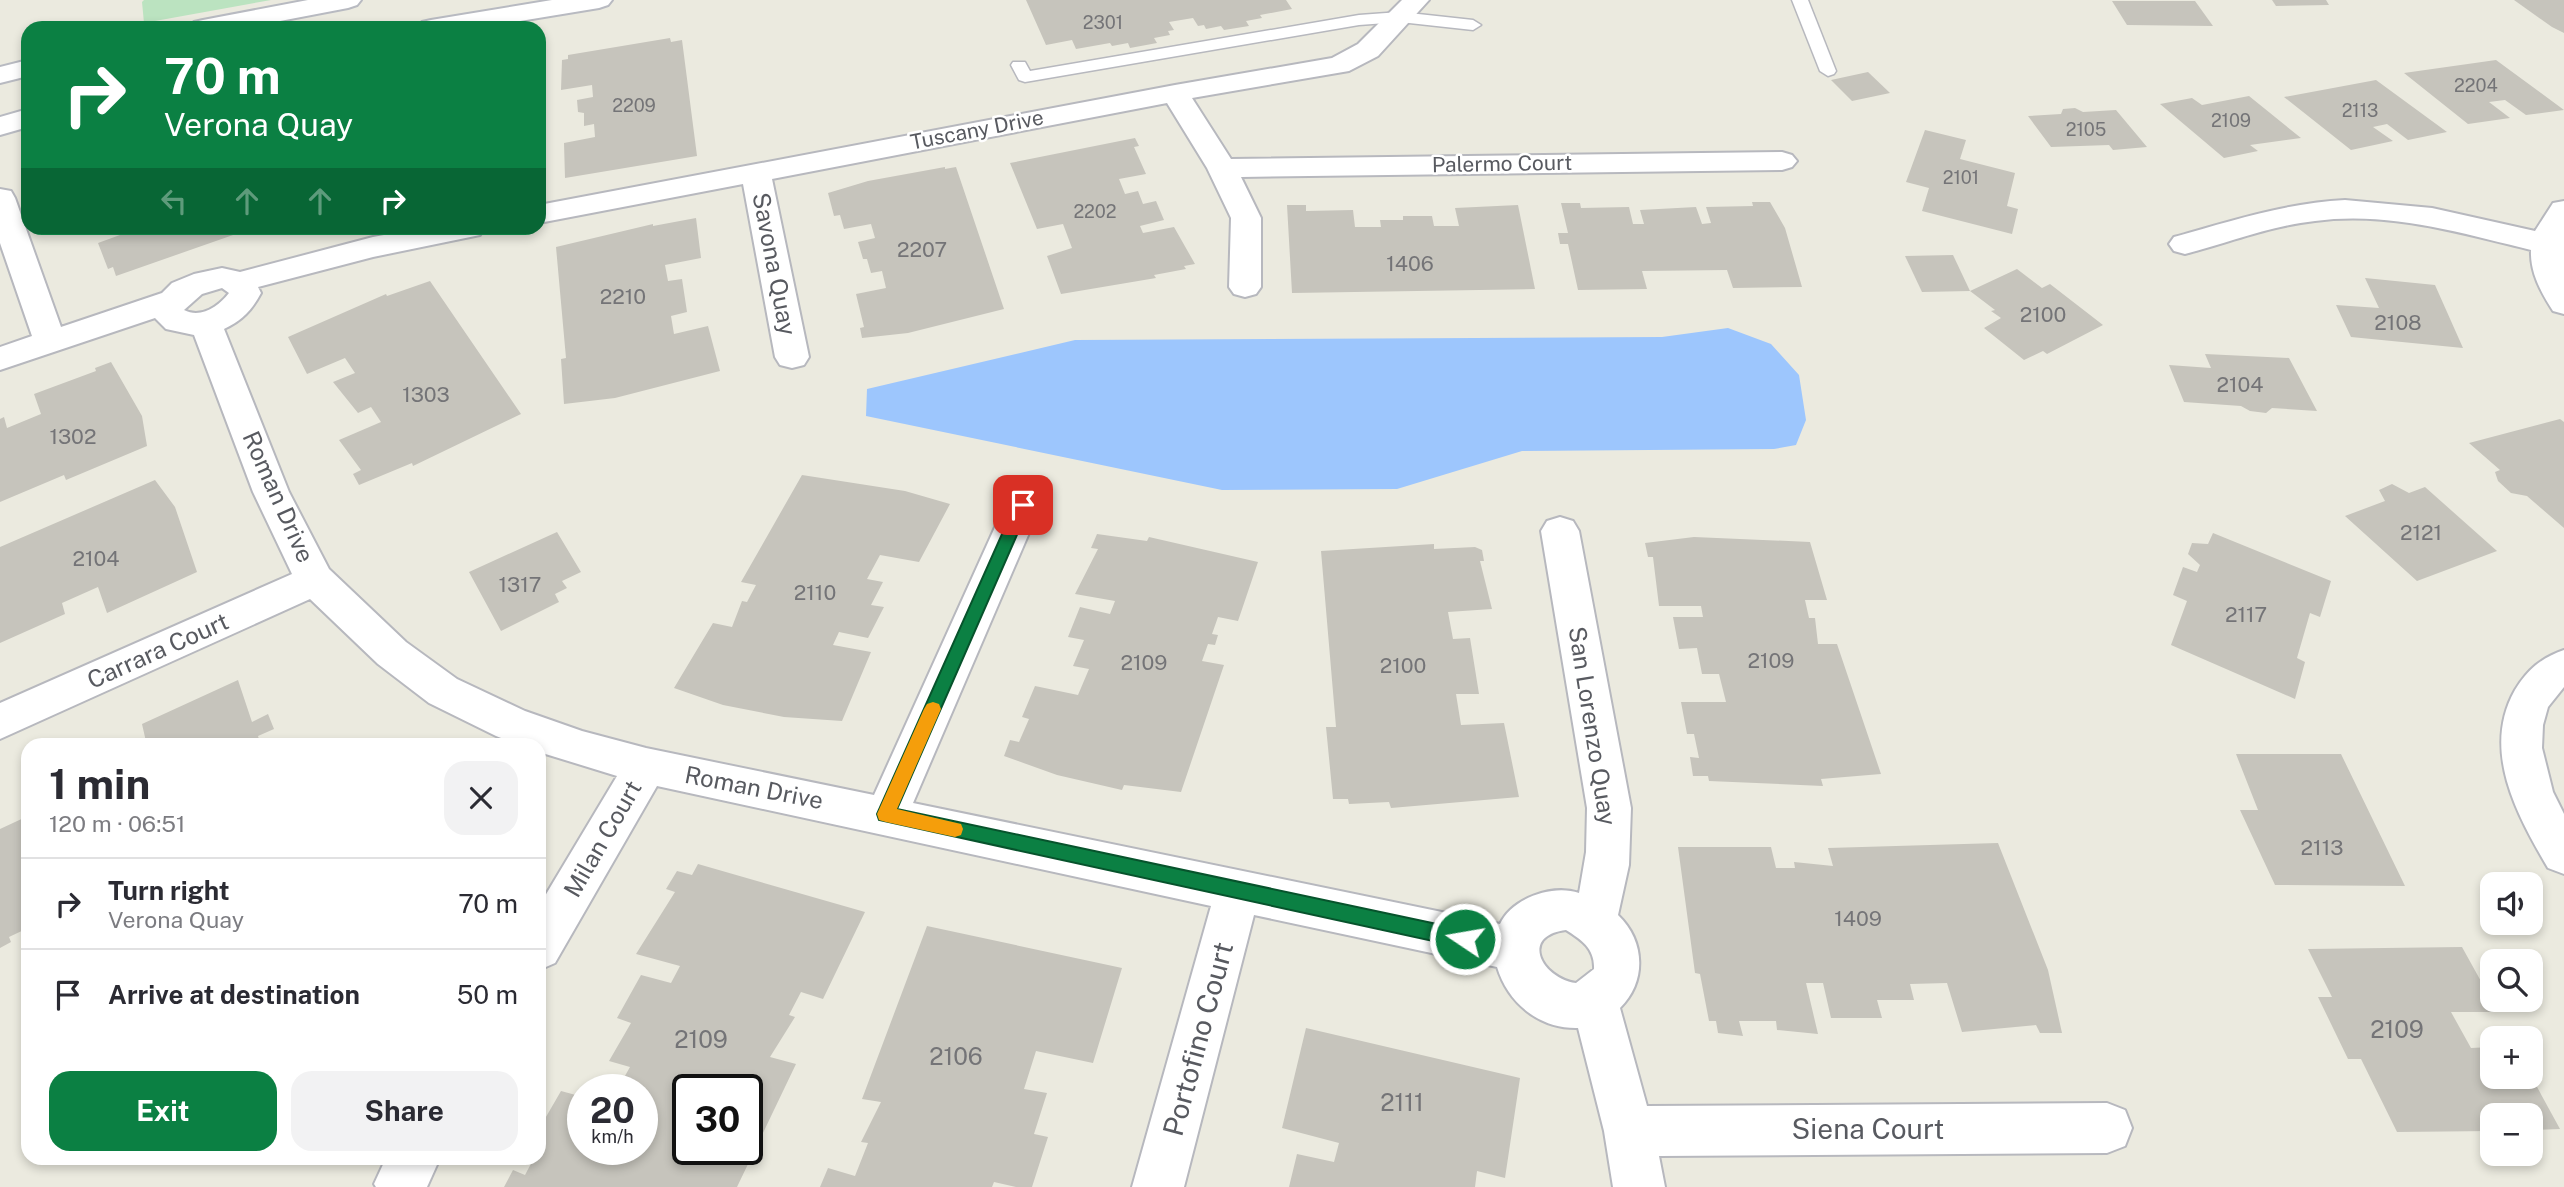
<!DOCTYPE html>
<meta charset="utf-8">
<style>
body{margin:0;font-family:"Public Sans",sans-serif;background:#f2f2f3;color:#2b2b33;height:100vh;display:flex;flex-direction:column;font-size:26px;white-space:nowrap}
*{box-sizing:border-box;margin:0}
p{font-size:23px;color:#7c7c81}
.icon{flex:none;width:38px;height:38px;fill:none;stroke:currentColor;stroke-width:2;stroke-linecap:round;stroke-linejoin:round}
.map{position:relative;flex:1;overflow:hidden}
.details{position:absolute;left:21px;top:738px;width:525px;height:427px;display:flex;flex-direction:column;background:#fff;border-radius:21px;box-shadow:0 4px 10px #0003}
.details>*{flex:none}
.top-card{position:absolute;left:21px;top:21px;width:525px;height:214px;border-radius:21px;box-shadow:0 4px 10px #0003;background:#0b8043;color:#fff;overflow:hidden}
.buttons{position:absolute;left:2480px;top:872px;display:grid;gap:14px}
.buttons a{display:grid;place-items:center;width:63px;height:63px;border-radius:14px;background:#fff;box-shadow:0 4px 10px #0003;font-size:35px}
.speed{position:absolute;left:567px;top:1074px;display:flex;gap:14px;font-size:35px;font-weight:700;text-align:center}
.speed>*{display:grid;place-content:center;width:91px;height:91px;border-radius:50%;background:#fff;box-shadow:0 4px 10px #0003;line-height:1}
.speed small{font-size:18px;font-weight:400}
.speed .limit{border:4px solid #111;border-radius:10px;background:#fff;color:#111}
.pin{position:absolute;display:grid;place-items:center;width:60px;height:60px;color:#fff;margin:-30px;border-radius:14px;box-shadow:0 4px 10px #0006}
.me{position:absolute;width:77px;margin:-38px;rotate:282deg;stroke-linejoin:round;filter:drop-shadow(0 0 5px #0008)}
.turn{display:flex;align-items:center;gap:24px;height:147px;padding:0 28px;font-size:32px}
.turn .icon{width:91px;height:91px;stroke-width:2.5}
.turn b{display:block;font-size:49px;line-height:60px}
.lanes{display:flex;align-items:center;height:66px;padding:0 28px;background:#0003;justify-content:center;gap:35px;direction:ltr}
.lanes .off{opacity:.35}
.round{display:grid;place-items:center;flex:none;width:74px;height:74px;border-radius:21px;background:#f2f2f3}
.head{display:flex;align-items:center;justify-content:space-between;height:119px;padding:0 28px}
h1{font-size:42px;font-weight:700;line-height:52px}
.primary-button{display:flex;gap:14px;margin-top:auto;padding:14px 28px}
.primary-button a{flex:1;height:80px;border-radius:21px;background:#0b8043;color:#fff;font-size:28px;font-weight:700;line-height:80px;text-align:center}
.primary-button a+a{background:#f2f2f3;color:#2b2b33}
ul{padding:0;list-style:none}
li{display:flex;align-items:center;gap:21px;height:91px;padding:0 28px;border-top:2px solid #e1e1e2}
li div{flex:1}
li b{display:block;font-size:26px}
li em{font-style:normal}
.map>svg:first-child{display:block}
.green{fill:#bbe3c0}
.water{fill:#9dc6fd}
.building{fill:#c6c4bc;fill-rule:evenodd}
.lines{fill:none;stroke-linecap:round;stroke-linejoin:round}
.lane-casing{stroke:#b7b8be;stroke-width:3}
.street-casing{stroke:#b7b8be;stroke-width:4}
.secondary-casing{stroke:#b8bac1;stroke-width:4}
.lane{fill:#fff;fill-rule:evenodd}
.street{fill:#fff;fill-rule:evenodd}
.secondary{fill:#fff;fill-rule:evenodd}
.route{fill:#0b8043;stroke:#07532c;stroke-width:2}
.slow{fill:#f59e0b}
.labels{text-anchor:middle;stroke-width:5;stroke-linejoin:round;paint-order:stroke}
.far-number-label{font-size:18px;fill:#747477}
.far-street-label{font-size:21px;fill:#585a60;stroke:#fff}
.number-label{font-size:21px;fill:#747477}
.street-label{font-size:24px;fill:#585a60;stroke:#fff}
.near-number-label{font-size:24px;fill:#747477}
.near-street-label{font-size:28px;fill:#585a60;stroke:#fff}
</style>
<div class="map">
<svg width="2564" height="1187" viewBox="0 0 2564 1187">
<rect width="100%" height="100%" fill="#ebeadf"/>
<!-- green -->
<path class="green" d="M144 0H271L144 23 142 2Z"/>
<!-- water -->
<path class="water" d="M1728 328 1771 344 1799 375 1806 420 1796 445 1774 449 1522 451 1397 489 1222 490 866 416 867 389 1075 340 1662 337Z"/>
<!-- building -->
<g class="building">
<path d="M1026 0H1286L1292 9 1260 15 1262 18 1246 21 1249 26 1224 30 1221 26 1206 29 1204 25 1198 26 1193 18 1169 22 1174 30 1168 31 1170 35 1154 38 1157 43 1130 48 1128 43 1112 46 1110 43 1076 49 1072 40 1046 45Z"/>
<path d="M2272 0H2326L2329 5 2276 6Z"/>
<path d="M2514 0H2564V33L2552 27Z"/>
<path d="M2112 1H2195L2213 26 2127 25Z"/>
<path d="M670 38 671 42 682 40 697 156 565 178 564 143 595 137 594 124 584 126V113L578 112 577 100 593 97 592 85 561 90 562 60 568 59V55Z"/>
<path d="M2496 60 2564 110 2526 115 2505 100 2489 102 2510 118 2468 124 2404 73Z"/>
<path d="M1868 72 1890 93 1852 101 1831 80Z"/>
<path d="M2376 80 2447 132 2408 140 2387 124 2373 127 2393 141 2351 150 2284 97Z"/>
<path d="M2249 96 2301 138 2250 145 2258 151 2224 158 2160 104 2192 98 2202 105Z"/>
<path d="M2075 108 2083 112 2116 110 2147 147 2113 150 2109 145 2051 147 2028 116 2061 114 2063 109Z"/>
<path d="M1925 130 1966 140 1960 159 2015 173 2007 206 2018 209 2012 234 1922 211 1929 188 1906 182Z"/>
<path d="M1135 138 1139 146 1134 147 1146 174 1119 179 1125 194 1138 191 1143 204 1156 201 1164 220 1140 226 1143 233 1174 227 1195 264 1184 266 1186 269 1154 275 1156 278 1061 294 1047 256 1072 248 1063 224 1037 229 1010 163Z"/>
<path d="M945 167V169L956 167 1004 309 908 333 862 338 860 328 864 327 856 294 886 288 882 271 871 273 867 259H863L858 242 875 238 871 224 844 229 840 215 834 216 828 193 868 181Z"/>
<path d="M1752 202H1770L1785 228 1802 287 1733 288 1727 270 1642 271 1647 289 1578 290 1568 244H1560L1558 233H1568L1561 203H1580L1581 208 1629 207 1633 224H1644L1640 210 1696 207 1702 224 1711 223 1706 207 1753 206Z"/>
<path d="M1287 205H1306V211L1353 210 1355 227H1381L1380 220H1403V216H1432L1434 226H1459L1455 208 1518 205 1535 289 1292 293Z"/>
<path d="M696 218 701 258 665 265 668 281 682 279 687 312 671 316 674 334 708 326 720 371 615 398 564 404 561 359 566 358 556 247 653 224V226Z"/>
<path d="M130 228H253L116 276 113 267 108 269 98 243 131 231Z"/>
<path d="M1953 255 1970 291 1922 292 1905 256Z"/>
<path d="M2017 269 2042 288 2050 284 2103 325 2047 354 2043 351 2024 360 1984 328 2001 318 1991 311 1995 310 1970 291Z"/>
<path d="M2365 278 2435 285 2463 348 2351 337 2336 305 2379 308Z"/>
<path d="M430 281 521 414 413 466 412 463 359 485 353 474 361 470 339 440 381 422 371 407 358 413 333 382 355 373 345 358 307 374 288 337 386 294 387 296Z"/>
<path d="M2205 354 2289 358 2317 411 2272 408 2266 413 2250 411 2241 406 2184 402 2169 365 2211 368Z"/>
<path d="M111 362 142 416 147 446 66 480 64 475 0 502V419L4 417 7 428 41 414 34 394 96 371 95 368Z"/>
<path d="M2560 419 2564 422V528L2527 496 2511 493 2498 481 2495 472 2500 470 2469 443Z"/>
<path d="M802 475 905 491 950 504 919 562 880 555 867 579 883 582 871 605 884 607 868 638 839 632 833 645 871 652 842 721 784 717 723 705 674 688 713 623 732 627 742 601 747 602 756 585 741 582Z"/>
<path d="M155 480 175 507 197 572 107 613 98 587 62 603 65 614 0 643V547Z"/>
<path d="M2392 484 2409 493 2425 487 2497 551 2417 581 2345 516 2385 501 2379 490Z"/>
<path d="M557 532 581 572 562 581 567 588 555 594 559 602 501 631 469 572Z"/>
<path d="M2213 533 2331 581 2320 617 2310 613 2297 658 2305 662 2295 699 2171 645 2187 601 2173 595 2183 567 2197 572 2200 565 2188 554 2192 543 2208 544Z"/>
<path d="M1097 534 1147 541 1149 537 1258 562 1238 621 1218 617 1212 634 1218 635 1215 645 1208 644 1202 661 1224 665 1181 792 1124 785 1122 790 1057 775 1004 756 1010 740 1019 742 1029 719 1022 717 1035 686 1078 695 1089 669 1073 666 1084 640 1068 637 1080 607 1110 614 1115 601 1075 594 1098 549 1091 548Z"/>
<path d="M1694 537 1810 542 1827 600H1805L1809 618H1815L1818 644H1837L1881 774 1821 779 1823 786 1709 781 1708 776H1693L1690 757 1699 758 1694 734H1687L1681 702H1726L1719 674H1702L1697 648 1679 649 1673 617H1703L1701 606H1659L1653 557H1648L1645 543Z"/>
<path d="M1434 544V549L1475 547 1482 550 1484 561H1480L1492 609 1448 612 1453 639 1470 638 1479 694H1456L1461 725 1504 723 1519 797 1391 808 1389 802 1349 804 1348 799H1333L1326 727H1336L1321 551Z"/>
<path d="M238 680 252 722 268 714 274 729 258 736 261 746H147L142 724Z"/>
<path d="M2236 754H2341L2405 886 2275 885 2240 810H2258Z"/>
<path d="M28 816V928L9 937 11 942 0 948V829Z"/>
<path d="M1998 843 2048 970 2062 1033H2040L2036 1025 1962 1032 1947 983 1910 984 1914 1000H1877L1882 1018H1831L1823 983H1806L1818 1034 1777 1030 1776 1021H1739L1743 1036 1718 1033 1716 1021H1709L1700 974 1695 973 1678 847H1771L1776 868H1795L1794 862 1833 866 1828 848Z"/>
<path d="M698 864 865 912 823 999 801 992 789 1015 795 1017 770 1057 796 1064 737 1187H504L513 1170 525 1175 534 1158H539V1149L545 1138 539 1135V1129L561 1091 583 1097V1150H642V1090H617L630 1067 609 1061 631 1023 617 1018 641 975 671 983 680 966 636 954 675 892 666 889 677 871 692 875ZM688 1090H747V1150H688Z"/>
<path d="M927 926 1122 968 1093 1063 1036 1051 1024 1089 1047 1093 1034 1134 1048 1137 1032 1187H1016L994 1182 992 1187H820L828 1168 855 1176 868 1143 861 1142 881 1102 862 1099Z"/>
<path d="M2462 947 2498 1012H2451L2471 1048 2492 1047V1076H2531L2560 1129 2530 1130V1115H2492V1131L2397 1132 2361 1059H2348L2318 997H2332L2308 949Z"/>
<path d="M1306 1028 1520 1078 1505 1178 1477 1171 1475 1187H1289L1297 1154 1334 1162 1339 1143 1282 1128Z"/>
</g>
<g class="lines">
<defs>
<g id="lane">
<path d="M1792 0H1808L1836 71 1834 74 1828 76 1820 71Z"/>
<path d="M1400 12 1473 20 1481 25 1473 30 1400 22 1359 25 1025 82 1019 80 1011 65 1013 62H1025L1030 71 1359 15Z"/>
</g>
<g id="street">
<path d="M1402 0H1429L1378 56 1349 71 1192 98 1231 159 1782 152 1792 155 1797 161 1792 167 1782 170 1241 177 1261 218V287L1256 294 1245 297 1234 294 1229 287 1231 218 1207 168 1167 103 772 179 809 357 804 365 792 368 780 365 775 357 743 184 539 223V205L1175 85 1332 58 1358 44Z"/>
<path d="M0 189 11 191 15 198 61 327 162 293 172 283 194 274 222 268 240 272 373 237 422 228H484L480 235 373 257 258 287 261 293C252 310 242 321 224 329L289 492 329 569 406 642 457 679 525 711 582 731 646 748 874 795 1005 505 1010 495 1023 491 1036 495 1041 505 913 803 1500 924C1512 898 1553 884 1579 893L1586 852 1587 808 1541 531 1547 521 1560 517 1573 521 1579 531 1631 808 1629 865 1618 915C1645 941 1647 981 1620 1008L1647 1106 2107 1103 2125 1110 2132 1128 2125 1146 2107 1153 1659 1156 1665 1187H1613L1604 1131 1578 1028C1539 1029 1508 1003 1497 967L1254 915 1184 1187H1132L1211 906 657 786 555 963 539 970V906L617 776 539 752V746H522L496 736 429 703 378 664 310 599 0 739V703L292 574 253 492 194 335 166 329 155 318 0 370V347L32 336 0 243ZM222 288 229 293C219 306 201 319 184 310L202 294ZM1566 930C1582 940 1595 949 1594 969L1576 983C1542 978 1519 936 1566 930Z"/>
<path d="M2345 200 2432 208 2535 231 2553 203 2564 201V314L2553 311C2541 292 2530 273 2531 250 2461 233 2388 211 2315 221 2270 226 2228 243 2185 254L2174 251 2169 244 2174 237C2231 221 2286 203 2345 200Z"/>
<path d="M2564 650V687L2548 707 2543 725 2542 748 2553 792 2564 814V874L2548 868C2517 815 2481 750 2515 690 2528 669 2541 658 2564 650Z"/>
<path d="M386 1158H440L427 1187H376L374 1184Z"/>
</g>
<g id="secondary">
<path d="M308 0H361L357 5 348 8 244 28H190L194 22 203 20Z"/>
<path d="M552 0H612L608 5 599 8 478 28H418L422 22 431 20Z"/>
<path d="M28 60V76L0 83V67Z"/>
<path d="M28 109V127L0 135V117Z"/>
</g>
</defs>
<!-- lane casing -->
<use href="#lane" class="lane-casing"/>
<!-- street casing -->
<use href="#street" class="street-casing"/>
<!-- secondary casing -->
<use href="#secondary" class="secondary-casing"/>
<!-- lane -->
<use href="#lane" class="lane"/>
<!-- street -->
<use href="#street" class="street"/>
<!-- secondary -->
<use href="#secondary" class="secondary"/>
</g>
<!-- route -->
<path class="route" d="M1023 499 1030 505 897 809 1465 930 1471 933 1474 939 1471 945 1465 948 879 820 877 814 1015 505Z"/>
<!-- slow -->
<path class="slow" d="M933 702 939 704 941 709 897 809 961 824 963 829 961 835 955 837 886 822 879 820 877 814 924 709 927 704Z"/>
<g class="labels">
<!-- far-number labels -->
<g class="far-number-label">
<text x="1103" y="29">2301</text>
<text x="2476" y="92">2204</text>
<text x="634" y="112">2209</text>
<text x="2360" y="117">2113</text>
<text x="2231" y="127">2109</text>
<text x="2086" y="136">2105</text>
<text x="1961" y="184">2101</text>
<text x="1095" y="218">2202</text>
</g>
<!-- far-street labels -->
<g class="far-street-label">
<text transform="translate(977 130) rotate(-11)" y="7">Tuscany Drive</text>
<text transform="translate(1502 164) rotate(-1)" y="7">Palermo Court</text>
</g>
<!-- number labels -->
<g class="number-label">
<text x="922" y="257">2207</text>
<text x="1410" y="271">1406</text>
<text x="623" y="304">2210</text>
<text x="2043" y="322">2100</text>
<text x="2398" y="330">2108</text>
<text x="2240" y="392">2104</text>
<text x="426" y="402">1303</text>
<text x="73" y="444">1302</text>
<text x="2421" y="540">2121</text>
<text x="96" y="566">2104</text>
<text x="520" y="592">1317</text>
<text x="815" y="600">2110</text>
<text x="2246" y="622">2117</text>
<text x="1771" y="668">2109</text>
<text x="1144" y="670">2109</text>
<text x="1403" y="673">2100</text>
<text x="2322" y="855">2113</text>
<text x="1858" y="926">1409</text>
</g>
<!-- street labels -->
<g class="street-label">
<text transform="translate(774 264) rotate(79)" y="8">Savona Quay</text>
<text transform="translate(278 497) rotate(66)" y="8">Roman Drive</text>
<text transform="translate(158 651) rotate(-24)" y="8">Carrara Court</text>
<text transform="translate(1592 726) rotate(81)" y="8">San Lorenzo Quay</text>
<text transform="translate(754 788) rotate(11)" y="8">Roman Drive</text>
<text transform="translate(603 839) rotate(-60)" y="8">Milan Court</text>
</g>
<!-- near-number labels -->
<g class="near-number-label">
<text x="2397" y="1038">2109</text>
<text x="701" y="1048">2109</text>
<text x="956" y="1065">2106</text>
<text x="1402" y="1111">2111</text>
</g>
<!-- near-street labels -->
<g class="near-street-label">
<text transform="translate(1198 1039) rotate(-75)" y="10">Portofino Court</text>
<text x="1868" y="1139">Siena Court</text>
</g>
</g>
</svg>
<div class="buttons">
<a><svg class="icon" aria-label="sound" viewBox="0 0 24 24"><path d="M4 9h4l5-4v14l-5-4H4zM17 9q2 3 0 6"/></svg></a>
<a><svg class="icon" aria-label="search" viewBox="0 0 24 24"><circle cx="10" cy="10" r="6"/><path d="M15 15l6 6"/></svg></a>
<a>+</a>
<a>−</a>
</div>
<div class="speed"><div>20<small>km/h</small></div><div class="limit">30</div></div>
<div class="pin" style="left:1023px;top:505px;background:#d93025"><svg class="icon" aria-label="arrive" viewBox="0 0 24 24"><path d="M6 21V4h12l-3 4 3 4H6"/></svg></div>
<svg class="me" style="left:1465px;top:939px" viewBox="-20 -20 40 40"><circle r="17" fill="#0b8043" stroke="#fff" stroke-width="3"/><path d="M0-11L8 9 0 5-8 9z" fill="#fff"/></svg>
<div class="top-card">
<div class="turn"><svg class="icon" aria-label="right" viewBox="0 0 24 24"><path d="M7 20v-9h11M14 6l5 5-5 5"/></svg><div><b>70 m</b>Verona Quay</div></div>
<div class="lanes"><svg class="icon off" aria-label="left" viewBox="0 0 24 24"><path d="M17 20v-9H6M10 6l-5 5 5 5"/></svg><svg class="icon off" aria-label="ahead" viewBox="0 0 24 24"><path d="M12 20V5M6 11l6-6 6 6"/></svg><svg class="icon off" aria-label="ahead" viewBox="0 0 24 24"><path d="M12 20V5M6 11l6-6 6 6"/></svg><svg class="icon" aria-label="right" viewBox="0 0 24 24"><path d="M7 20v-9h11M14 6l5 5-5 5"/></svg></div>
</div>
<section class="details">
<div class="head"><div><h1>1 min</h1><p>120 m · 06:51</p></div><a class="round"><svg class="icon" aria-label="close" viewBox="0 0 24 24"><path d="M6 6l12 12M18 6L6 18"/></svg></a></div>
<ul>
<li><svg class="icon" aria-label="right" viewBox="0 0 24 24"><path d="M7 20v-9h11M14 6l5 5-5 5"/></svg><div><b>Turn right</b><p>Verona Quay</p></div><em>70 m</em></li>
<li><svg class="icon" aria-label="arrive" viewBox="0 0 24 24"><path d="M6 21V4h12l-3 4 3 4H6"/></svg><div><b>Arrive at destination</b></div><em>50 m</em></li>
</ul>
<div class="primary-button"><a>Exit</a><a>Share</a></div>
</section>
</div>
